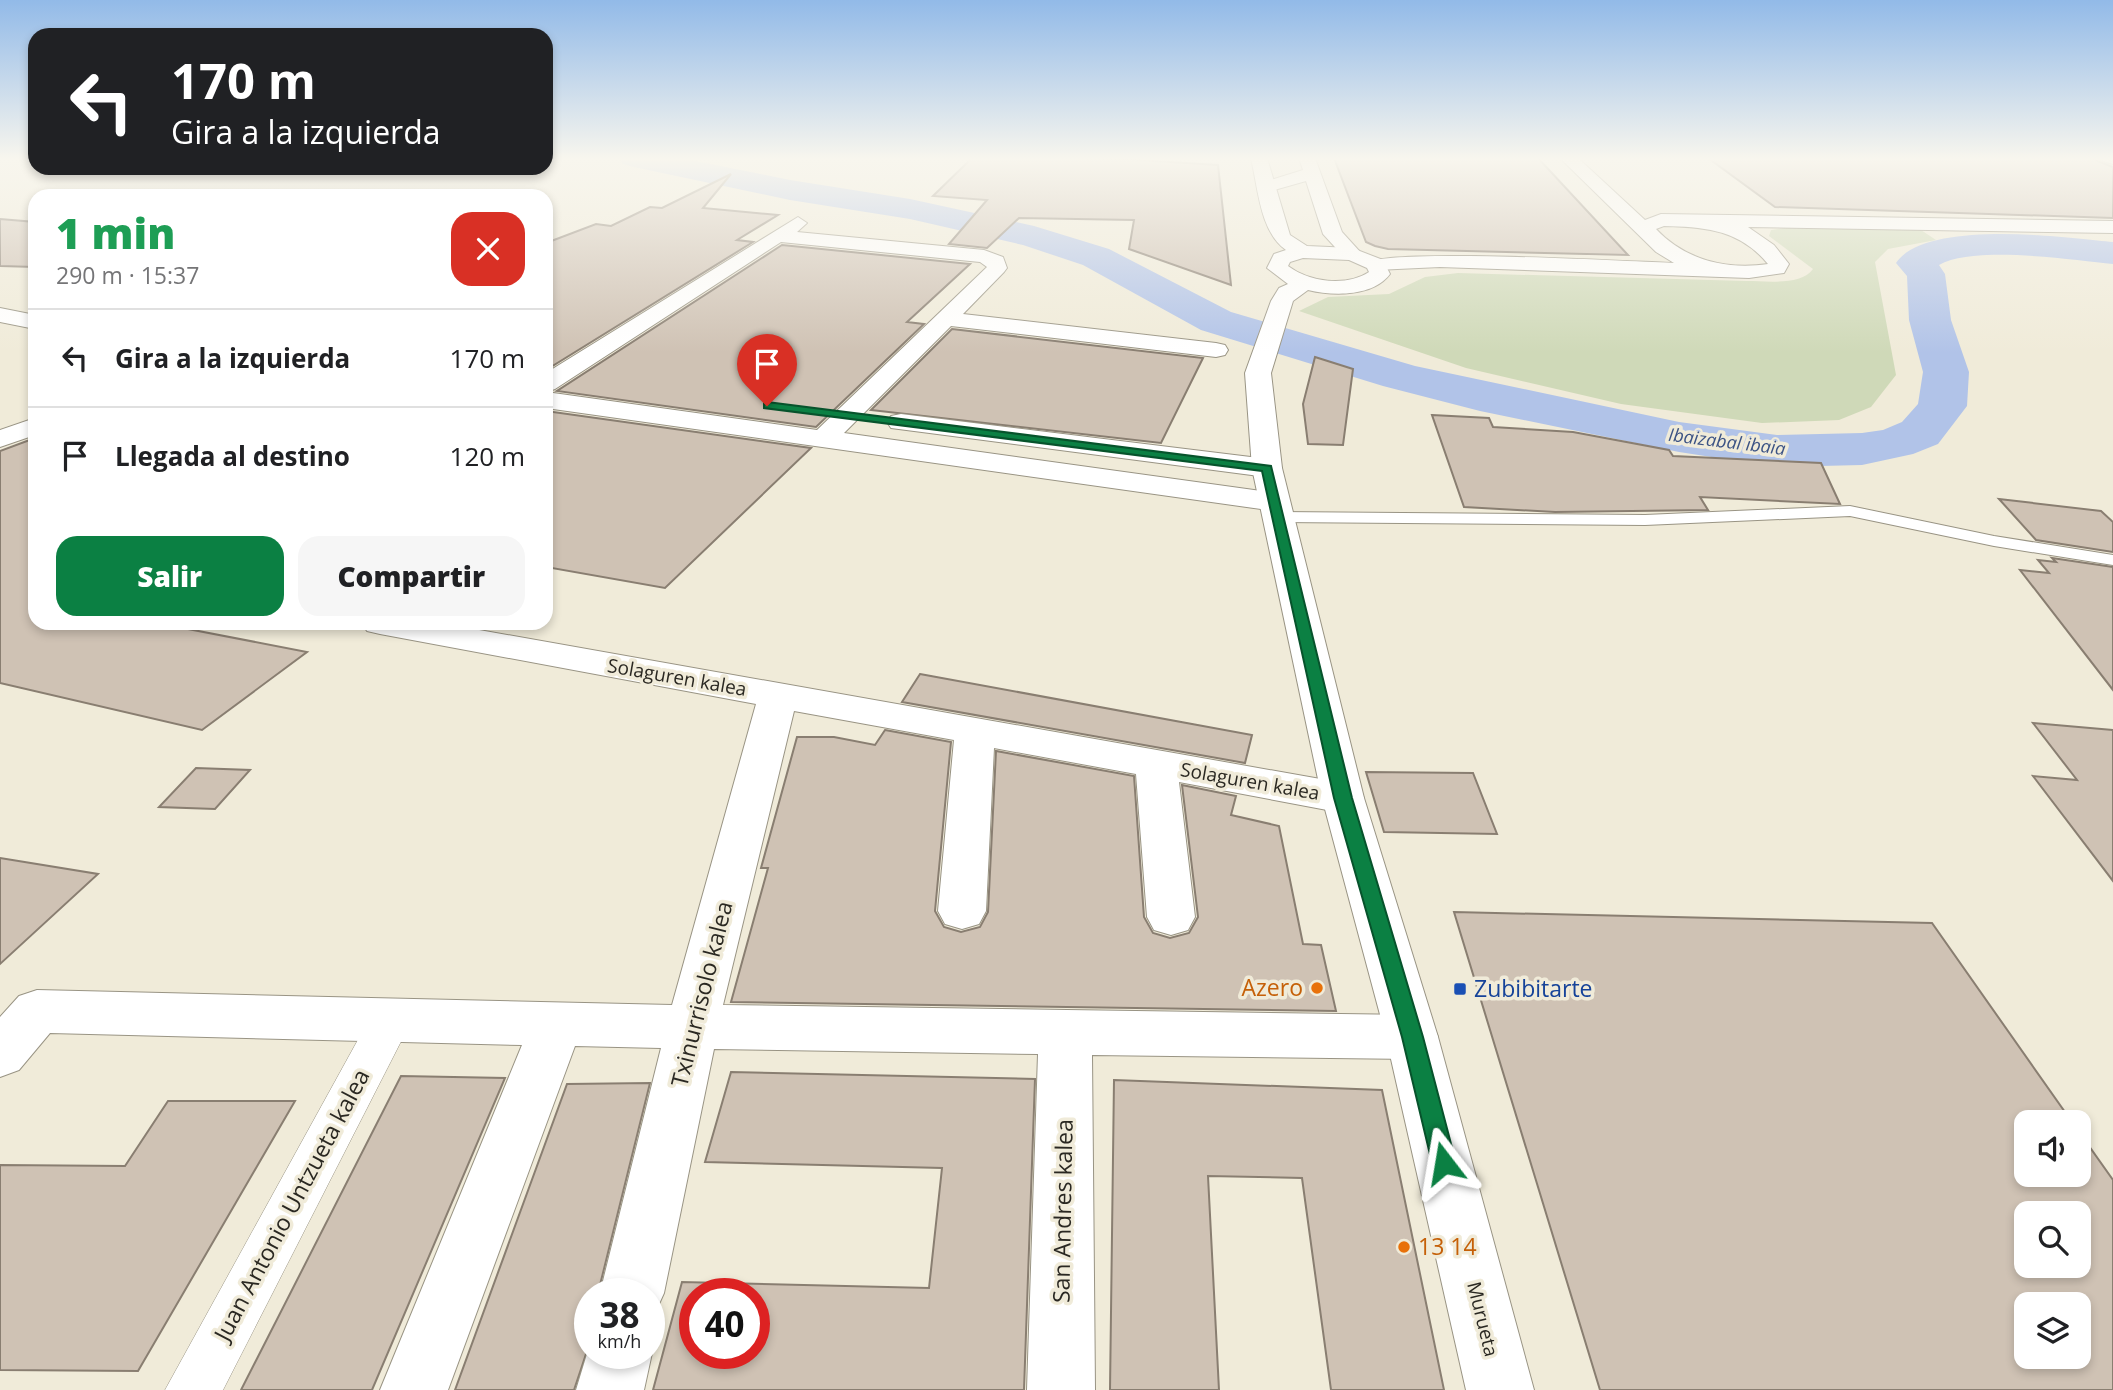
<!DOCTYPE html>
<html lang="es">
<meta charset="utf-8">
<style>
body{margin:0;font-family:"Open Sans",sans-serif;background:#f6f6f6;color:#202124;height:100vh;display:flex;flex-direction:column;font-size:26px;white-space:nowrap}
*{box-sizing:border-box;margin:0}
p{font-size:23px;color:#757577}
.icon{flex:none;width:38px;height:38px;fill:none;stroke:currentColor;stroke-width:2;stroke-linecap:round;stroke-linejoin:round}
.map{position:relative;flex:1;overflow:hidden}
.details{position:absolute;left:28px;top:189px;width:525px;height:441px;display:flex;flex-direction:column;background:#fff;border-radius:21px;box-shadow:0 4px 10px #0003}
.details>*{flex:none}
.hud{position:absolute;left:28px;top:28px;width:525px;height:147px;border-radius:21px;box-shadow:0 4px 10px #0003;background:#202124;color:#fff;overflow:hidden}
.controls{position:absolute;left:2014px;top:1110px;display:grid;gap:14px}
.controls a{display:grid;place-items:center;width:77px;height:77px;border-radius:14px;background:#fff;box-shadow:0 4px 10px #0003;font-size:35px}
.speed{position:absolute;left:574px;top:1278px;display:flex;gap:14px;font-size:35px;font-weight:700;text-align:center}
.speed>*{display:grid;place-content:center;width:91px;height:91px;border-radius:50%;background:#fff;box-shadow:0 4px 10px #0003;line-height:1}
.speed small{font-size:18px;font-weight:400}
.speed .limit{border:10px solid #d22;background:#fff;color:#111}
.pin{position:absolute;display:grid;place-items:center;width:60px;height:60px;color:#fff;margin:-72px -30px;border-radius:50% 50% 50% 0;rotate:-45deg;box-shadow:0 0 7px #0007}
.pin .icon{rotate:45deg}
.me{position:absolute;width:77px;margin:-38px;rotate:346deg;stroke-linejoin:round;filter:drop-shadow(0 0 5px #0008)}
.turn{display:flex;align-items:center;gap:24px;height:147px;padding:0 28px;font-size:32px}
.turn .icon{width:91px;height:91px;stroke-width:2.5}
.turn b{display:block;font-size:49px;line-height:60px}
.round{display:grid;place-items:center;flex:none;width:74px;height:74px;border-radius:21px;background:#f6f6f6}
.headline{display:flex;align-items:center;justify-content:space-between;height:119px;padding:0 28px}
h1{font-size:42px;font-weight:800;line-height:52px;color:#1e9e55}
.action{display:flex;gap:14px;margin-top:auto;padding:14px 28px}
.action a{flex:1;height:80px;border-radius:21px;background:#0b8043;color:#fff;font-size:28px;font-weight:800;line-height:80px;text-align:center}
.action a+a{background:#f6f6f6;color:#202124}
ul{padding:0;list-style:none}
li{display:flex;align-items:center;gap:21px;height:98px;padding:0 28px;border-top:2px solid #e0e0e0}
li div{flex:1}
li b{display:block;font-size:26px}
li em{font-style:normal}
.map>svg:first-child{display:block}
.green{fill:#cfd9b8}
.lines{fill:none;stroke-linecap:round;stroke-linejoin:round}
.river{fill:#b1c3e8;fill-rule:evenodd}
.building{fill:#cfc2b4;stroke:#897e71;stroke-width:2;fill-rule:evenodd}
.service-casing{stroke:#999484;stroke-width:2}
.pedestrian-casing{stroke:#999484;stroke-width:1}
.minor-casing{stroke:#999484;stroke-width:2}
.tertiary-casing{stroke:#999484;stroke-width:2}
.service{fill:#fff;fill-rule:evenodd}
.pedestrian{fill:#fff;fill-rule:evenodd}
.minor{fill:#fff;fill-rule:evenodd}
.tertiary{fill:#fff;fill-rule:evenodd}
.route{fill:#0b8043;stroke:#07532c;stroke-width:2}
.food-dot{fill:#e8710a;stroke:#f0ebd9;stroke-width:2.5}
.transit-dot{fill:#1a4fb4;stroke:#f0ebd9;stroke-width:2.5}
.labels{text-anchor:middle;stroke-width:7;stroke-linejoin:round;paint-order:stroke}
.far-water-label{font-size:18px;font-style:italic;fill:#3c5384;stroke:#f0ebd9}
.street-label{font-size:19px;fill:#2a2822;stroke:#f0ebd9}
.near-food-label{font-size:23px;fill:#c56008;stroke:#f0ebd9;text-anchor:end}
.near-transit-label{font-size:23px;fill:#164399;stroke:#f0ebd9;text-anchor:start}
.near-street-label{font-size:23px;fill:#2a2822;stroke:#f0ebd9}
</style>
<div class="map">
<svg width="2113" height="1390" viewBox="0 0 2113 1390">
<rect width="100%" height="100%" fill="#f0ebd9"/>
<!-- green -->
<path class="green" d="M1785 228 1921 230 1936 240 1888 249 1875 262 1896 375 1871 407 1839 420 1762 423 1621 404 1466 368 1299 311 1328 297 1389 294 1425 277 1458 273 1747 281C1765 281 1801 286 1813 269L1769 236 1771 230Z"/>
<g class="lines">
<!-- river -->
<path class="river" d="M619 158H681L790 180 910 199 1034 226 1109 249 1231 312 1415 366 1679 422 1777 435 1862 433 1883 430 1902 422 1918 404 1923 372 1909 320 1907 276 1896 263C1926 219 2065 237 2113 242V264C2072 260 1975 245 1939 265L1945 274 1951 320 1969 372 1967 406 1938 444 1913 454 1862 465 1777 467 1679 452 1480 411 1383 386 1201 330 1083 265 1023 245 910 219 790 200 634 167 623 164Z"/>
</g>
<!-- building -->
<g class="building">
<path d="M972 158 1123 159 1218 165 1231 285 1129 249 1134 220 1019 218 987 248 949 244 987 200 933 196Z"/>
<path d="M1334 158H1538L1628 255 1388 249 1375 246 1366 242Z"/>
<path d="M1708 158H2090L2113 167V218L1775 207Z"/>
<path d="M731 174 703 208 778 215 737 240 753 242 546 370V243L596 224 611 226 650 207 662 208Z"/>
<path d="M0 219 35 222V267L0 266Z"/>
<path d="M782 245 970 264 907 322 924 324 816 427 557 391Z"/>
<path d="M952 329 1203 358 1161 443 871 410Z"/>
<path d="M1315 357 1353 369 1343 445 1308 444 1303 404Z"/>
<path d="M546 411 811 448 665 588 546 567Z"/>
<path d="M1432 415 1489 418 1493 427 1573 432 1669 450 1673 456 1821 463 1840 504 1700 497 1708 510 1555 512 1464 507Z"/>
<path d="M35 438V623H157L307 652 202 730 0 683V451Z"/>
<path d="M1999 499 2101 511 2113 522V552L2036 540Z"/>
<path d="M2052 558 2113 567V690L2020 570 2049 573 2038 560 2056 562Z"/>
<path d="M920 674 1252 735 1245 763 902 702Z"/>
<path d="M2033 723 2113 730V881L2033 776 2077 780Z"/>
<path d="M885 730 951 742 935 911 944 927 961 932 980 927 988 912 996 751 1134 776 1144 917 1153 933 1170 938 1189 933 1198 917 1182 785 1236 796 1231 815 1279 826 1303 944 1321 945 1336 1011 731 1002 768 868H761L797 737H834L875 745Z"/>
<path d="M196 768 250 770 215 809 159 807Z"/>
<path d="M1366 772 1473 773 1497 834 1384 832Z"/>
<path d="M0 858 98 874 0 964Z"/>
<path d="M1454 912 1932 923 2072 1122H2026V1174H2079V1132L2113 1180V1390H1600ZM2026 1213H2079V1265H2026ZM2026 1304H2079V1356H2026Z"/>
<path d="M731 1072 1035 1079 1024 1390H653L682 1282 929 1288 942 1168 705 1162ZM695 1293H754V1353H695Z"/>
<path d="M401 1076 505 1078 372 1390H241Z"/>
<path d="M1114 1080 1382 1090 1444 1390H1331L1302 1178 1208 1176 1219 1390H1110Z"/>
<path d="M650 1083 598 1293H590V1342L574 1390H455L567 1084Z"/>
<path d="M168 1101H295L138 1371 0 1370V1165L125 1166Z"/>
</g>
<g class="lines">
<defs>
<path id="service" d="M1850 506 1994 536 2113 555V565L1994 546 1850 516 1645 525 1279 522 1271 517 1279 512 1645 515Z"/>
<path id="pedestrian" d="M391 1002 406 1007 412 1020 223 1390H165L376 1007Z"/>
<g id="minor">
<path d="M1299 158H1315L1342 232 1362 254 1359 258H1345L1323 234 1306 181 1267 192 1258 187 1261 183 1303 170Z"/>
<path d="M1560 158H1578L1645 220 1661 214 2113 221V233L1748 227 1774 245 1789 264 1784 273 1749 278 1440 267 1376 270 1366 264C1378 247 1636 262 1674 263L1656 252ZM1664 226C1706 227 1740 230 1768 264 1726 270 1685 260 1656 229Z"/>
<path d="M2101 158H2113V164L2103 161Z"/>
<path d="M798 217 807 223 797 232 984 250 1003 257 1007 268 1004 272 963 314 1216 343 1225 345 1228 350 1225 355 1216 357 951 326 844 433 1275 493 1286 496 1290 502 1286 508 1275 511 546 408V392L817 430 987 267 980 262 781 242 555 389 546 392V373Z"/>
<path d="M0 308 35 315V329L0 322Z"/>
<path d="M901 414 1267 459 1277 462 1282 468 1277 474 1267 477 891 428 887 422 891 416Z"/>
<path d="M35 418V435L0 447V430Z"/>
<path d="M362 623H440L1343 783 1358 788 1364 798 1358 808 1343 813 1179 782 1195 917 1188 930 1171 935 1154 930 1147 917 1136 774 994 748 986 911 979 924 962 929 945 924 938 911 954 740 794 711 723 1005 1412 1015 1431 1021 1438 1037 1431 1053 1412 1059 1092 1055 1095 1390H1027L1038 1054 714 1049 664 1293 654 1315 649 1318V1293H600L661 1048 575 1046 448 1390H380L522 1045 50 1033 19 1070 0 1077V1017L19 996 37 990 672 1005 756 704 380 634 367 631Z"/>
<path d="M590 1344V1353H649V1346L652 1353 644 1390H576Z"/>
</g>
<path id="tertiary" d="M1251 158H1267L1290 235 1307 246 1352 248 1383 260 1390 274C1373 297 1333 296 1308 290L1293 301 1271 373 1282 468 1364 798 1438 1037 1534 1390H1466L1386 1037 1322 798 1252 468 1245 373 1271 301 1279 288 1288 284 1267 268 1274 254 1286 250C1260 232 1258 188 1251 158ZM1303 258 1349 260 1367 268 1369 272C1346 287 1309 282 1288 266L1290 262Z"/>
</defs>
<!-- service casing -->
<use href="#service" class="service-casing"/>
<!-- pedestrian casing -->
<use href="#pedestrian" class="pedestrian-casing"/>
<!-- minor casing -->
<use href="#minor" class="minor-casing"/>
<!-- tertiary casing -->
<use href="#tertiary" class="tertiary-casing"/>
<!-- service -->
<use href="#service" class="service"/>
<!-- pedestrian -->
<use href="#pedestrian" class="pedestrian"/>
<!-- minor -->
<use href="#minor" class="minor"/>
<!-- tertiary -->
<use href="#tertiary" class="tertiary"/>
</g>
<!-- sky -->
<linearGradient id="sky" x2="0" y2="1"><stop stop-color="#92bae8"/><stop offset="0.45" stop-color="#f8f6ee"/><stop offset="1" stop-color="#f8f6ee" stop-opacity="0"/></linearGradient>
<rect width="2113" height="353" fill="url(#sky)"/>
<!-- route -->
<path class="route" d="M767 402 1271 466 1352 798 1423 1037 1456 1163 1452 1171 1444 1174 1435 1171 1432 1163 1402 1037 1334 798 1262 471 764 408V403Z"/>
<!-- markers -->
<g class="food-dot">
<circle cx="1317" cy="988" r="7"/>
<circle cx="1404" cy="1247" r="7"/>
</g>
<rect class="transit-dot" x="1453" y="982" width="14" height="14" rx="3.5"/>
<g class="labels">
<!-- far-water labels -->
<g class="far-water-label">
<text transform="translate(1727 442) rotate(7)" y="6">Ibaizabal ibaia</text>
</g>
<!-- street labels -->
<g class="street-label">
<text transform="translate(677 677) rotate(10)" y="7">Solaguren kalea</text>
<text transform="translate(1250 781) rotate(10)" y="7">Solaguren kalea</text>
<text transform="translate(1483 1319) rotate(76)" y="7">Murueta</text>
</g>
<!-- near-food labels -->
<g class="near-food-label">
<text x="1303" y="996">Azero</text>
<text x="1418" y="1255" text-anchor="start">13 14</text>
</g>
<!-- near-transit labels -->
<g class="near-transit-label">
<text x="1474" y="997">Zubibitarte</text>
</g>
<!-- near-street labels -->
<g class="near-street-label">
<text transform="translate(702 994) rotate(-76)" y="8">Txinurrisolo kalea</text>
<text transform="translate(292 1205) rotate(-62)" y="8">Juan Antonio Untzueta kalea</text>
<text transform="translate(1063 1211) rotate(-89)" y="8">San Andres kalea</text>
</g>
</g>
</svg>
<div class="controls">
<a><svg class="icon" aria-label="sound" viewBox="0 0 24 24"><path d="M4 9h4l5-4v14l-5-4H4zM17 9q2 3 0 6"/></svg></a>
<a><svg class="icon" aria-label="search" viewBox="0 0 24 24"><circle cx="10" cy="10" r="6"/><path d="M15 15l6 6"/></svg></a>
<a><svg class="icon" aria-label="layers" viewBox="0 0 24 24"><path d="M12 4l9 5-9 5-9-5zM3 14l9 5 9-5"/></svg></a>
</div>
<div class="speed"><div>38<small>km/h</small></div><div class="limit">40</div></div>
<div class="pin" style="left:767px;top:406px;background:#d93025"><svg class="icon" aria-label="arrive" viewBox="0 0 24 24"><path d="M6 21V4h12l-3 4 3 4H6"/></svg></div>
<svg class="me" style="left:1444px;top:1163px" viewBox="-20 -20 40 40"><path d="M0-17L14 15 0 8-14 15z" fill="#0b8043" stroke="#fff" stroke-width="4"/></svg>
<div class="hud">
<div class="turn"><svg class="icon" aria-label="left" viewBox="0 0 24 24"><path d="M17 20v-9H6M10 6l-5 5 5 5"/></svg><div><b>170 m</b>Gira a la izquierda</div></div>
</div>
<section class="details">
<div class="headline"><div><h1>1 min</h1><p>290 m · 15:37</p></div><a class="round" style="background:#d93025;color:#fff"><svg class="icon" aria-label="close" viewBox="0 0 24 24"><path d="M6 6l12 12M18 6L6 18"/></svg></a></div>
<ul>
<li><svg class="icon" aria-label="left" viewBox="0 0 24 24"><path d="M17 20v-9H6M10 6l-5 5 5 5"/></svg><div><b>Gira a la izquierda</b></div><em>170 m</em></li>
<li><svg class="icon" aria-label="arrive" viewBox="0 0 24 24"><path d="M6 21V4h12l-3 4 3 4H6"/></svg><div><b>Llegada al destino</b></div><em>120 m</em></li>
</ul>
<div class="action"><a>Salir</a><a>Compartir</a></div>
</section>
</div>
